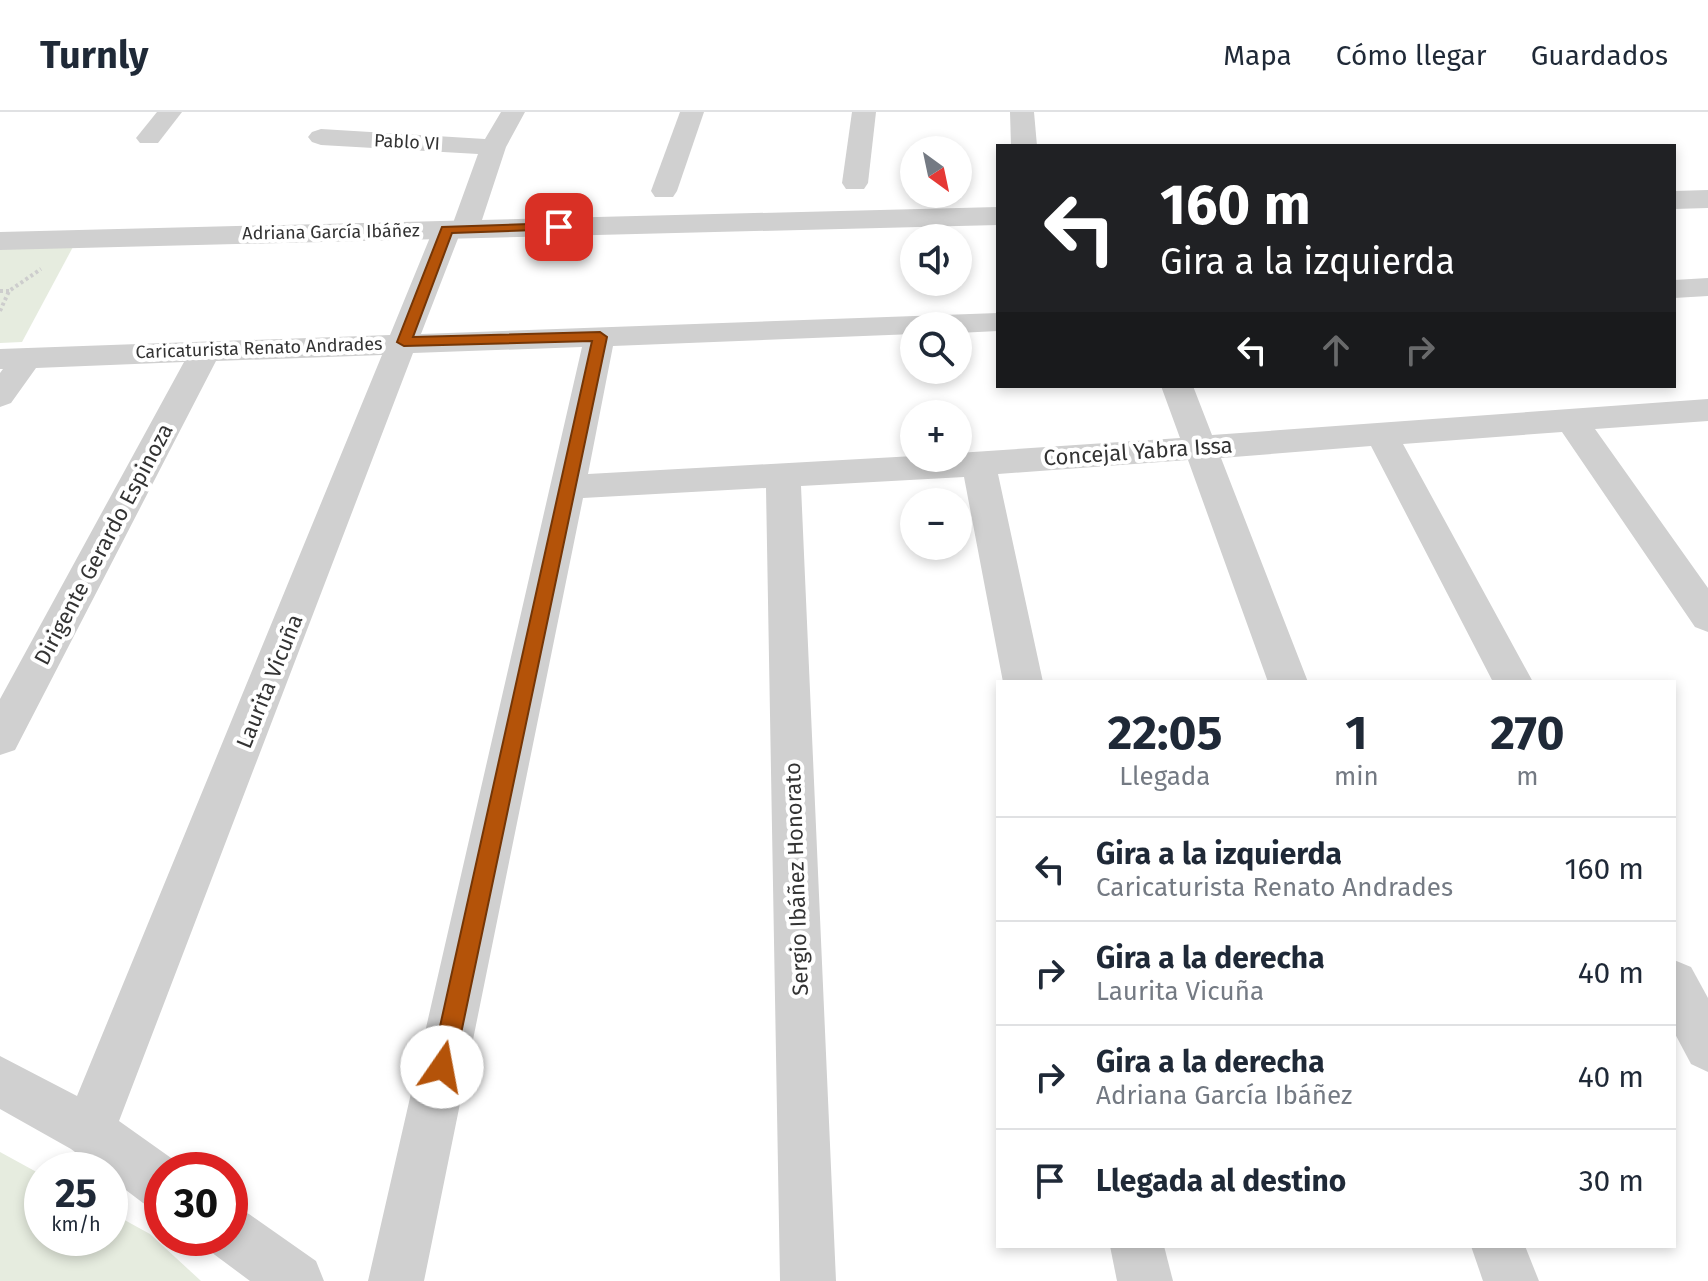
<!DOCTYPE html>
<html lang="es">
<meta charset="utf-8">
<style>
body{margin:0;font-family:"Fira Sans",sans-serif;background:#f2f2f3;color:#1f2937;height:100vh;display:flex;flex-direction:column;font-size:30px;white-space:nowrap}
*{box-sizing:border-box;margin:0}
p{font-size:26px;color:#747a83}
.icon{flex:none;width:44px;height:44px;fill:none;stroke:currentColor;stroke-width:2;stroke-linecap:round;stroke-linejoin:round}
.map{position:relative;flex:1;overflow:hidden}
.sheet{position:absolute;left:996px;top:568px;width:680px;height:568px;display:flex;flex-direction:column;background:#fff;border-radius:0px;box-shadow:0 4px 12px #0003}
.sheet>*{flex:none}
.top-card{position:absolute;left:996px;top:32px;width:680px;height:244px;border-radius:0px;box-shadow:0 4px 12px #0003;background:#202124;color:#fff;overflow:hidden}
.needle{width:52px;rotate:147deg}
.controls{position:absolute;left:900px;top:24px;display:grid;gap:16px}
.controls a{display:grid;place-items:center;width:72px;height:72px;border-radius:50%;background:#fff;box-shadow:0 4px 12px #0003;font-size:40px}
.speed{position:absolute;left:24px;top:1040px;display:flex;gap:16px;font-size:40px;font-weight:700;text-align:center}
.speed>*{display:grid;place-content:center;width:104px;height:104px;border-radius:50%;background:#fff;box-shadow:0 4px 12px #0003;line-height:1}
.speed small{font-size:20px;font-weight:400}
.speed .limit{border:12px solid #d22;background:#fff;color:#111}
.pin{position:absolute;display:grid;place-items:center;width:68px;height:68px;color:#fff;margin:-34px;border-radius:16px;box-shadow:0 4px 12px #0006}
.me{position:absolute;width:88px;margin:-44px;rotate:12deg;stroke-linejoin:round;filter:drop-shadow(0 0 6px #0008)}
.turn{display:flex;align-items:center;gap:28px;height:168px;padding:0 32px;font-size:36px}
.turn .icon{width:104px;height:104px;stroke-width:2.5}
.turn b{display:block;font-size:56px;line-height:68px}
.lanes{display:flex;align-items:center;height:76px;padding:0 32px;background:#0003;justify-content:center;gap:40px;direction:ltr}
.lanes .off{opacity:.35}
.eta{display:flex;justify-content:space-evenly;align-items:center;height:136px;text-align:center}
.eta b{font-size:48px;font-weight:700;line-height:56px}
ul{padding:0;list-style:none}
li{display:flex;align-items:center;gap:24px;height:104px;padding:0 32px;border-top:2px solid #e0e1e3}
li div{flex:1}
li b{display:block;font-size:30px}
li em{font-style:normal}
header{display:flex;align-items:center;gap:48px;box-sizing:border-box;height:112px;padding:0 40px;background:#fff;border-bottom:2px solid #e0e1e3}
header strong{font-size:38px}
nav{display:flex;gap:44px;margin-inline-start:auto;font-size:28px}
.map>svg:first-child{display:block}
.green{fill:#e6ecdf}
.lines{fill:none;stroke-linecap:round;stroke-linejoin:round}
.path{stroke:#cdcdcd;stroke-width:4;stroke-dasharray:3 3;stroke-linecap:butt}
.minor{fill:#d0d0d0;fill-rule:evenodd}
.tertiary{fill:#d0d0d0;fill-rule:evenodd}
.route{fill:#b45309;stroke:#753606;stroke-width:2}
.labels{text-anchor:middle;stroke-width:8;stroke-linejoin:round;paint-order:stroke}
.far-street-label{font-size:18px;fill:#333;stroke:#fff}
.street-label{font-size:22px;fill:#333;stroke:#fff}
</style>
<header>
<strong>Turnly</strong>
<nav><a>Mapa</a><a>Cómo llegar</a><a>Guardados</a></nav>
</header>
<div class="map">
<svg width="1708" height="1169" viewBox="0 0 1708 1169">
<rect width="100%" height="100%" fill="#fff"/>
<!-- green -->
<g class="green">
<path d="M74 133 22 230 0 231V136Z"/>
<path d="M0 1040 42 1063V1126H110V1100L150 1122 201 1169H0Z"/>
</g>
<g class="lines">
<!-- path -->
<g class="path">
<path d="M0 179H9"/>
<path d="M0 199 9 179 41 157"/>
</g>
<!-- minor -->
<g class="minor">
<path d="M157 0H182L158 31H140L136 26Z"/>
<path d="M501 0H525L506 35 479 117 475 123 459 124 421 222 998 201V219L958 221V214H914V222L613 234 588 362 914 344 958 346V341L1180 326 1161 274H1193L1212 323 1708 287V309L1595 317 1708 476V520L1695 515 1562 320 1403 332 1533 570H1493L1371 334 1221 346 1308 570H1268L1188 348 998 362 1043 570H1003L964 365 801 374 836 1169H780L766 376 583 386 424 1169H368L582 235 413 241 119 1009 181 1053 183 1058H162V1098L143 1091 110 1066V1058H99L71 1037 0 997V944L77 984 382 243 216 249 15 638 0 643V587L184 250 36 256 11 291 0 295V261L3 257H0V237L390 223 433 118 437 112 453 111 478 42 321 33 312 30 308 25 312 20 321 17 485 27Z"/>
<path d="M680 0H704L677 79 673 85H655L651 79Z"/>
<path d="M852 0H876L868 71 864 77H846L842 71Z"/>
<path d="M1010 0H1034L1037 34H1011Z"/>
<path d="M1708 166V184L1674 186V168Z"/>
<path d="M1674 848 1691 855 1708 886V960L1691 952 1674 920Z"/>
<path d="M230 1094 249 1102 316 1149 324 1169H250L211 1140 205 1126H230Z"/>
<path d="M1110 1134H1164L1173 1169H1117Z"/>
<path d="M1471 1134H1525L1539 1169H1483Z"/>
</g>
<!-- tertiary -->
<g class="tertiary">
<path d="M1708 78V96L1674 97V79Z"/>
<path d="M998 95V113L0 138V120Z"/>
</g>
</g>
<!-- route -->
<path class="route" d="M559 111 563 112V117L452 121 413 225 600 220 607 225 454 955 450 963 442 967 434 963 431 955 592 229 404 234 397 230 442 115Z"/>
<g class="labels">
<!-- far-street labels -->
<g class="far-street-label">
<text transform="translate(407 30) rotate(3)" y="6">Pablo VI</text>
<text transform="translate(331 120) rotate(-1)" y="6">Adriana García Ibáñez</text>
<text transform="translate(259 236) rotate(-2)" y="6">Caricaturista Renato Andrades</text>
</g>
<!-- street labels -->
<g class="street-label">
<text transform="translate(1138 339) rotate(-4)" y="8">Concejal Yabra Issa</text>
<text transform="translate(103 432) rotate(-62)" y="8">Dirigente Gerardo Espinoza</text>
<text transform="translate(269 569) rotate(-68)" y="8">Laurita Vicuña</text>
<text transform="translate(796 767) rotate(-92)" y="8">Sergio Ibáñez Honorato</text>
</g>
</g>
</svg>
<div class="controls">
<a><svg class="needle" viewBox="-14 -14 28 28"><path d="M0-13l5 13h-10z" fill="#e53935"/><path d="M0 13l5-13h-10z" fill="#747a83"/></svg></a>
<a><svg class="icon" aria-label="sound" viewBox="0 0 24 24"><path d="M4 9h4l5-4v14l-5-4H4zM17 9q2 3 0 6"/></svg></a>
<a><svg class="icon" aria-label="search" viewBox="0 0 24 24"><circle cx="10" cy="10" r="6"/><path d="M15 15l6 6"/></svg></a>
<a>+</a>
<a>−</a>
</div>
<div class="speed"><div>25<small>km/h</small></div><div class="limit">30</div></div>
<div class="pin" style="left:559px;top:115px;background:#d93025"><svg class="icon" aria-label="arrive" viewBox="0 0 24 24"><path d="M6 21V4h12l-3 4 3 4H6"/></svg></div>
<svg class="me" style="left:442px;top:955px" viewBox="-20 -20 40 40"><circle r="19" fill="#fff"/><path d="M0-13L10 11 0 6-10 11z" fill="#b45309"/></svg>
<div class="top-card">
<div class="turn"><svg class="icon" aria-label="left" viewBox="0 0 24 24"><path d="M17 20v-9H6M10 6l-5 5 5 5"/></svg><div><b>160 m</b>Gira a la izquierda</div></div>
<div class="lanes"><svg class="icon" aria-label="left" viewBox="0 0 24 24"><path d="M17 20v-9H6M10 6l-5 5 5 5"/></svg><svg class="icon off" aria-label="ahead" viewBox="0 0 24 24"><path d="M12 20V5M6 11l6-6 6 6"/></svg><svg class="icon off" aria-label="right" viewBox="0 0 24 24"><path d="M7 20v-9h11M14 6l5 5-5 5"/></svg></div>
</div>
<section class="sheet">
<div class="eta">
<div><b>22:05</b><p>Llegada</p></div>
<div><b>1</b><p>min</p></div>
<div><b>270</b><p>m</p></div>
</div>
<ul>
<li><svg class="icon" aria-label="left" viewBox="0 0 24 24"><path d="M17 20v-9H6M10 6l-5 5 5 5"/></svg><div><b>Gira a la izquierda</b><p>Caricaturista Renato Andrades</p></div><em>160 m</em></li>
<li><svg class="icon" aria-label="right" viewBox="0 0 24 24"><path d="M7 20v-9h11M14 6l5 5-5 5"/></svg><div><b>Gira a la derecha</b><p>Laurita Vicuña</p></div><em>40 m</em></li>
<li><svg class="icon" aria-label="right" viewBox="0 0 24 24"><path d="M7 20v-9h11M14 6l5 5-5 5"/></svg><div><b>Gira a la derecha</b><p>Adriana García Ibáñez</p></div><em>40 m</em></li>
<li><svg class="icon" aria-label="arrive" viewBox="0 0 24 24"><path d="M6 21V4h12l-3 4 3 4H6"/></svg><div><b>Llegada al destino</b></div><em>30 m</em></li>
</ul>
</section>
</div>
